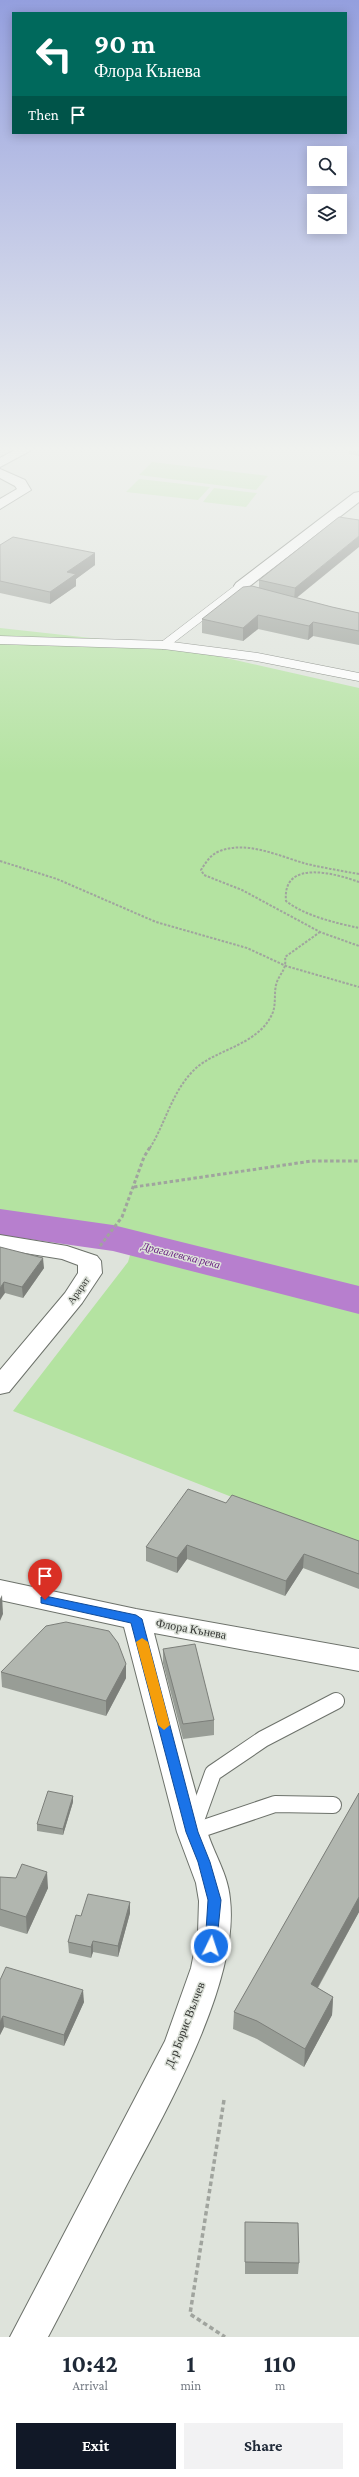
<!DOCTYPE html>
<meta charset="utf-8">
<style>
body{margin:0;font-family:"Crimson Pro",serif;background:#f2f2f3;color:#1f2937;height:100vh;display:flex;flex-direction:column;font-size:15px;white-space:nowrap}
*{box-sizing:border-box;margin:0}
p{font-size:13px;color:#747a83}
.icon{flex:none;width:22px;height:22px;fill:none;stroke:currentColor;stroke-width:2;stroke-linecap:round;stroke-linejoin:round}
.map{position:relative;height:2337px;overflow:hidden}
.details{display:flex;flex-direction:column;background:#fff;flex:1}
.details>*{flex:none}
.top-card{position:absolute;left:12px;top:12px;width:335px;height:122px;border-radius:0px;box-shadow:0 2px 10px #0003;background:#00695c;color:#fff;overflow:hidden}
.controls{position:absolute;left:307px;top:146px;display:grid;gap:8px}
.controls a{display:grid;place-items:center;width:40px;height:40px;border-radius:0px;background:#fff;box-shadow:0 2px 10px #0003;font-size:20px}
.pin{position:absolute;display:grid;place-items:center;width:34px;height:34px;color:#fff;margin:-41px -17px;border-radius:50% 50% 50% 0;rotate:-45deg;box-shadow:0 0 4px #0007}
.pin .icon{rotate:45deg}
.me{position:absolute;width:44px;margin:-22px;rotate:4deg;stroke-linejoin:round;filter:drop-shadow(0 0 3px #0008)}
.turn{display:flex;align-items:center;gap:14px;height:84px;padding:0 16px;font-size:18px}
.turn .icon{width:52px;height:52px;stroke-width:2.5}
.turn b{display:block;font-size:28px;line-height:34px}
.then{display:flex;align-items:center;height:38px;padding:0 16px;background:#0003;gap:8px;font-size:15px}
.eta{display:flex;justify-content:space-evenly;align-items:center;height:68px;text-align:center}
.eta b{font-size:24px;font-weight:700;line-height:28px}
.action{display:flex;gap:8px;margin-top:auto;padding:8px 16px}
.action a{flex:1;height:46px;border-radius:0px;background:#111827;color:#fff;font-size:16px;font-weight:700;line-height:46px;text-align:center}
.action a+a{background:#f2f2f3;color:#1f2937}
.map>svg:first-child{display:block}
.green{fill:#b4e3a1}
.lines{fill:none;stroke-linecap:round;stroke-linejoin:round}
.river{fill:#b77fce;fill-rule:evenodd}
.service-far1-casing{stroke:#6d726b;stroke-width:9}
.service-casing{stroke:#6d726b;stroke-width:18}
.minor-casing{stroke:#6d726b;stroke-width:2}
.path-far2{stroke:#a0a49e;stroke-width:2;stroke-dasharray:2.5 1.5;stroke-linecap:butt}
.path-far1{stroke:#a0a49e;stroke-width:3;stroke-dasharray:3.5 2.5;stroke-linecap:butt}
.path{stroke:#a0a49e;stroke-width:3.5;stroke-dasharray:4.5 3;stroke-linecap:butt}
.service-far1{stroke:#fff;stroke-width:8}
.service{stroke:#fff;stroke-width:16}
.minor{fill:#fff;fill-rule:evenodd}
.wall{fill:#989d96}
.shaded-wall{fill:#7c7f7a}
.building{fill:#b1b6af;stroke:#7c7f7a}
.route{fill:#1a73e8;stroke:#114b97}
.slow{fill:#f59e0b}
.labels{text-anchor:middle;stroke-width:3;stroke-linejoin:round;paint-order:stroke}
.street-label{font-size:10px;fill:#343633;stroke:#dee3db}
.water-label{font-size:11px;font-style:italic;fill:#6b2583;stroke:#dee3db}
.near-street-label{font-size:12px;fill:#343633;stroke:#dee3db}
</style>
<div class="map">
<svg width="359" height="2337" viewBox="0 0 359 2337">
<rect width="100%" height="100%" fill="#dee3db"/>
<!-- green -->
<g class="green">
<path d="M152 462 268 476 256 490 139 475Z"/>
<path d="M139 479 210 487 198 500 126 492Z"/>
<path d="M214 488 257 493 246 507 203 502Z"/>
<path d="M0 628 182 648 359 688V1547L13 1411 128 1262 137 1232 0 1218Z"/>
</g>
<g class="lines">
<!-- river -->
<path class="river" d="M0 1209 113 1225 359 1286V1314L113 1251 0 1235Z"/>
<defs>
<g id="service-far1">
<path d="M82 447 84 446"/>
<path d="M0 640 164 645 257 657 359 677"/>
<path d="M164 645 241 586"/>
</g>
<g id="service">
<path d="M195 1823 213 1773 263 1739 336 1701"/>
<path d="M192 1832 275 1804 333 1805"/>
</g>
<g id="minor">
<path d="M22 446H39L0 467V458Z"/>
<path d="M0 469 25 480 31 490 0 509V499L17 489 15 486 0 478Z"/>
<path d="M359 492V502L246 589H236L234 586 236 583 354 493Z"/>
<path d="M0 1235 67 1246 97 1256 101 1261 102 1273 82 1303 9 1392 0 1394V1370L65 1293 78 1273V1265L62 1259 0 1249Z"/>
<path d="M0 1580 136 1609 359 1649V1671L154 1633C171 1698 187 1766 207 1831 214 1854 228 1874 230 1899 240 1983 164 2114 125 2188 99 2238 74 2288 48 2337H10L165 2041 191 1968 198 1933 199 1901 196 1883 177 1832 124 1627 0 1600Z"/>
</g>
</defs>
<!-- service-far1 casing -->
<use href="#service-far1" class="service-far1-casing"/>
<!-- service casing -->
<use href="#service" class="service-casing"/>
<!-- minor casing -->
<use href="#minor" class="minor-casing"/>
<!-- path-far2 -->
<g class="path-far2">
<path d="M0 861 57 879 156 922 247 948 286 966 359 987"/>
<path d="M359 874C342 871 324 868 307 864 281 857 247 840 220 851 211 854 206 862 201 870L204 875 242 890 320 932 359 946"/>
<path d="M359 882C337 874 282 858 286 901 305 916 336 923 359 928"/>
<path d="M150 1148C166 1122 172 1091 195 1069 216 1049 260 1045 273 1012 276 1003 274 994 276 985 279 973 287 971 285 957L320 932"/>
</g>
<!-- path-far1 -->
<g class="path-far1">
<path d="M134 1187 312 1161H359"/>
<path d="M100 1246 122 1217 144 1157 150 1147"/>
</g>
<!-- path -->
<path class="path" d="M224 2100 190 2314 225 2337"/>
<!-- service-far1 -->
<use href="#service-far1" class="service-far1"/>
<!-- service -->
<use href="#service" class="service"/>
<!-- minor -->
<use href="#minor" class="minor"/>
</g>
<!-- wall -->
<g class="wall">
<path d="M350 446H359V456L349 454Z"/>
<path d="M339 517 297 598 332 607 359 613V645L313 636 308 640 258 629 243 641 202 633V619L259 588V580Z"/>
<path d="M0 545 95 553V565L76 579V586L50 604 0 593Z"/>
<path d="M0 1247 44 1268 23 1298 5 1293Z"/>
<path d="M226 1503 359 1541V1589L303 1568 285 1596 187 1559 177 1573 146 1561V1547Z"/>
<path d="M163 1649 214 1720V1735L183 1739 163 1663Z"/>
<path d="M126 1664V1678L106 1716 2 1687 1 1672Z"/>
<path d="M359 1793V1912L318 1988 333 1997 332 2015 304 2067 257 2039 233 2029 234 2012Z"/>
<path d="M73 1802 63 1835 37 1831V1824Z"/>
<path d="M0 1877 48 1888 27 1934 0 1926Z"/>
<path d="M130 1902V1913L118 1957 93 1952 91 1958 69 1953 68 1942 81 1916Z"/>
<path d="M6 1967 84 2002 64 2046 4 2027 0 2035Z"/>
<path d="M245 2222 299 2263 298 2274H245Z"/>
</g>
<!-- shaded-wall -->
<g class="shaded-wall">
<path d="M359 536V547L294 600 295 588Z"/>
<path d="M95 553V565L76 579V586L50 604V592L67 572Z"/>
<path d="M258 615V629L243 641V628Z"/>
<path d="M313 622V636L308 640 309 626Z"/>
<path d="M43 1258 44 1268 23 1298 22 1287Z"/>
<path d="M4 1282 5 1293 0 1300V1288Z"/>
<path d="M187 1545V1559L177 1573V1558Z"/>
<path d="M304 1554 303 1568 285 1596 286 1581Z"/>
<path d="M2 1595 3 1614 0 1621V1599Z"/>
<path d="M126 1664V1678L106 1716V1701Z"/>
<path d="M73 1796V1802L63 1835V1829Z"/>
<path d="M47 1872 48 1888 27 1934 26 1917Z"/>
<path d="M359 1897V1912L310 2001 311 1984Z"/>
<path d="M130 1902V1913L118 1957V1946Z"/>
<path d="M93 1941V1952L91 1958V1947Z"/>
<path d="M83 1990 84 2002 64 2046V2035Z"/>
<path d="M333 1997 332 2015 304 2067 305 2049Z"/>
<path d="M3 2016 4 2027 0 2035V2022Z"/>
</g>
<!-- building -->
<g class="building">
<path d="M339 517 359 520V536L295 588 259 580Z"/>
<path d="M13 537 95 553 67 572 76 574 50 592 0 581V545Z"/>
<path d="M252 586 332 607 359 613V631L313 622 309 626 258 615 243 628 202 619 243 587Z"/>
<path d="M0 1247 43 1258 22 1287 4 1282 0 1288Z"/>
<path d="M188 1489 226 1503 232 1495 359 1541V1574L304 1554 286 1581 187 1545 177 1558 146 1547Z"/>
<path d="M66 1622 109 1631 118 1643 126 1664 106 1701 1 1672 46 1626Z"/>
<path d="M195 1644 214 1720 183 1724 163 1649Z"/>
<path d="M48 1791 73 1796 63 1829 37 1824Z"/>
<path d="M359 1793V1897L311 1984 333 1997 305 2049 257 2021 234 2012Z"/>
<path d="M22 1864 47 1872 26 1917 0 1909V1877L16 1878Z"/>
<path d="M88 1894 130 1902 118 1946 93 1941 91 1947 68 1942 76 1915 81 1916Z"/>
<path d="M6 1967 83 1990 64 2035 3 2016 0 2022V1980Z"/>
<path d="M245 2222 298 2223 299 2263 245 2262Z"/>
</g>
<!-- sky -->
<linearGradient id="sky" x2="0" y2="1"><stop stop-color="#949fde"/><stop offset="0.58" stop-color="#f0f2ef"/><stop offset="1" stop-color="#f0f2ef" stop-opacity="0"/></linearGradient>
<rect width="359" height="774" fill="url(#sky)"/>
<!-- route -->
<path class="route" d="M45 1596 136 1615 142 1619 198 1832 210 1862 221 1900 216 1950H207L205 1946 208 1900 198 1862 186 1832 131 1623 41 1603V1597Z"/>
<!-- slow -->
<path class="slow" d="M142 1638 148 1642 170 1725 164 1730 158 1725 136 1642Z"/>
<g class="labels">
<!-- street labels -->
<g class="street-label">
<text transform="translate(78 1290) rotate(-55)" y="4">Арарат</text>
</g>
<!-- water labels -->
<g class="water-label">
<text transform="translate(181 1255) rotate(14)" y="4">Драгалевска река</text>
</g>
<!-- near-street labels -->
<g class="near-street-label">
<text transform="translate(191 1629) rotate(10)" y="4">Флора Кънева</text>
<text transform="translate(185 2025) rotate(-69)" y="4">Д-р Борис Вълчев</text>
</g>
</g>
</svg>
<div class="controls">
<a><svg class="icon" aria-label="search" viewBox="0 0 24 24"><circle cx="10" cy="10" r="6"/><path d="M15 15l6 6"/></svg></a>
<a><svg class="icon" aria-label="layers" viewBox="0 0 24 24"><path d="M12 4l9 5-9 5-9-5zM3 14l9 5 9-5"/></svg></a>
</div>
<div class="pin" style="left:45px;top:1600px;background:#d93025"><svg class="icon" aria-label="arrive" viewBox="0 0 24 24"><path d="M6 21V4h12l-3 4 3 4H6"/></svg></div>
<svg class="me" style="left:211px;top:1946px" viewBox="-20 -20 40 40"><circle r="17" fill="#1a73e8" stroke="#fff" stroke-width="3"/><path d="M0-11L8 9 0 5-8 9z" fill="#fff"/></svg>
<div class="top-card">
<div class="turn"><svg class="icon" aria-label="left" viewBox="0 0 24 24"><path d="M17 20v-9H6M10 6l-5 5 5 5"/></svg><div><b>90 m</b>Флора Кънева</div></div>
<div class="then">Then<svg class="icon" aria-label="arrive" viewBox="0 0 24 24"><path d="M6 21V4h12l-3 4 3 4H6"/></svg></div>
</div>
</div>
<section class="details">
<div class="eta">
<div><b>10:42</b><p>Arrival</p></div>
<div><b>1</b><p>min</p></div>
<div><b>110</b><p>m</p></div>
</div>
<div class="action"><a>Exit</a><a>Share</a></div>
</section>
